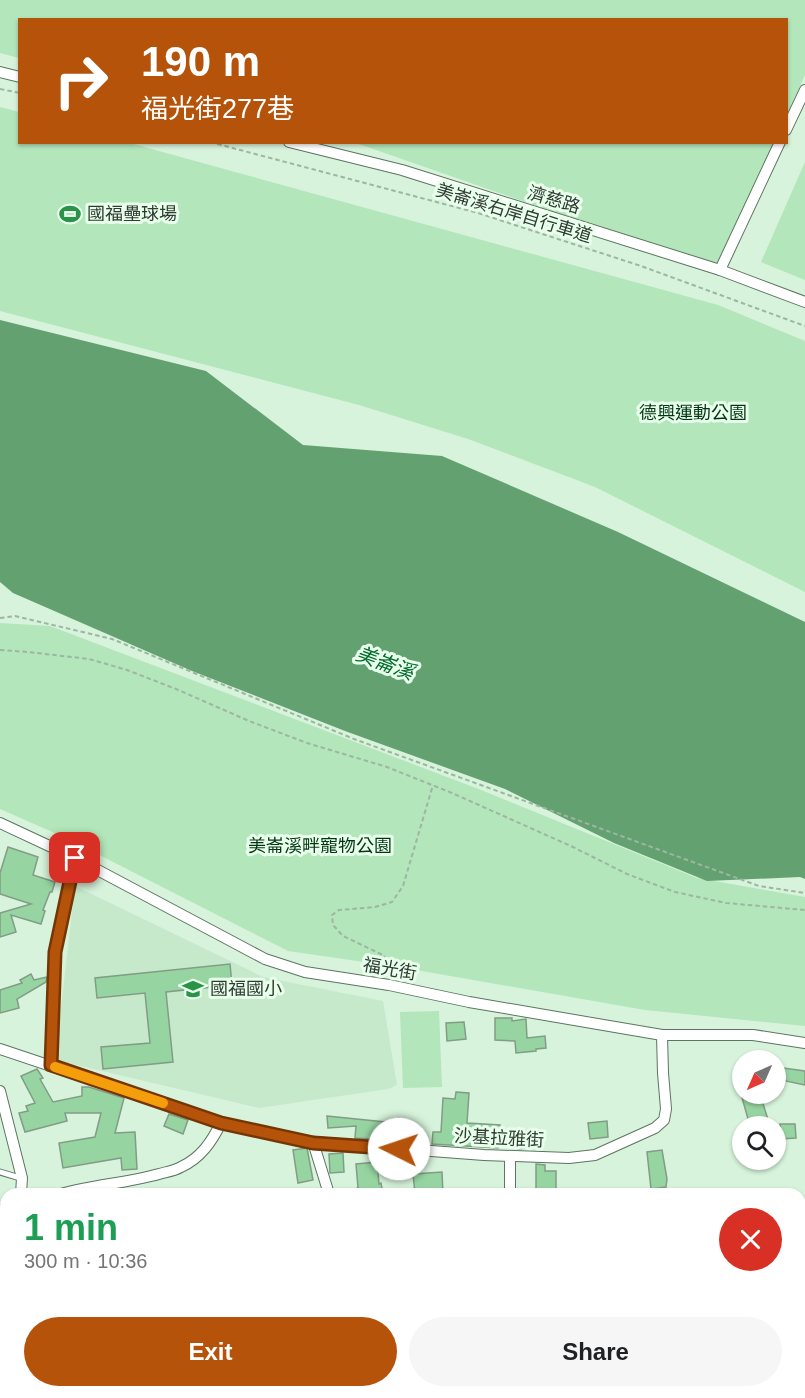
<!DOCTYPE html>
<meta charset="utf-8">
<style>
body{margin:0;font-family:Arial,"Noto Sans TC",sans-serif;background:#f6f6f6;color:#202124;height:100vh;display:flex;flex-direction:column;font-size:22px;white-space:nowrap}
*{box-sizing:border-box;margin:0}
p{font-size:20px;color:#757577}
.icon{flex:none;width:33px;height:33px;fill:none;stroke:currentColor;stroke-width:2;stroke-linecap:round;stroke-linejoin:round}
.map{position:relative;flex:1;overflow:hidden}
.drawer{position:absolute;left:0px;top:1188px;width:806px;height:210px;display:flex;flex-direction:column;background:#fff;border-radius:18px 18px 0 0;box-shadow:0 2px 4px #0004}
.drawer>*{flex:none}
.hud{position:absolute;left:18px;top:18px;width:770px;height:126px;border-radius:0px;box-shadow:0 2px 4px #0004;background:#b45309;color:#fff;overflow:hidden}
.needle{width:39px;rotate:225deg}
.controls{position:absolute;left:732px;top:1050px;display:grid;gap:12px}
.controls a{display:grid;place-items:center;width:54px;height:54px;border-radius:50%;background:#fff;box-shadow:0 2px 4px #0004;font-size:30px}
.pin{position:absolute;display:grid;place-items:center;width:51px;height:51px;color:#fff;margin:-26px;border-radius:12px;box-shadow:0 3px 9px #0006}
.me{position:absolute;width:66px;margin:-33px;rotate:274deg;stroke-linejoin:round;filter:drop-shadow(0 0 4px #0008)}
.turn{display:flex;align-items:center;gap:21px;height:126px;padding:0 24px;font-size:27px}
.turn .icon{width:78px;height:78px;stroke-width:2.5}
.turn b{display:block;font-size:42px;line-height:51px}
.round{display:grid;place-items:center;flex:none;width:63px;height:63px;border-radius:32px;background:#f6f6f6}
.head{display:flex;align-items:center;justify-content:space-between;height:102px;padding:0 24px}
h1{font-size:36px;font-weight:700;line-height:45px;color:#1e9e55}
.cta{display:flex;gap:12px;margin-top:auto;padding:12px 24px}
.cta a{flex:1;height:69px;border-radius:36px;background:#b45309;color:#fff;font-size:24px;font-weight:700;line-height:69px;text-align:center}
.cta a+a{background:#f6f6f6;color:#202124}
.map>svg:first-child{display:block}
.built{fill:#c6e8cb}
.green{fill:#b3e6bb}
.water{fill:#64a170}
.building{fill:#96d5a1;stroke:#829c85;stroke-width:1.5}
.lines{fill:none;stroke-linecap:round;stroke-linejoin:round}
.service-casing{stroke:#5c7560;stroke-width:7}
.minor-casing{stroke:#5c7560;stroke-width:12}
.path{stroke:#9eb5a2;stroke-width:2;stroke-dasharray:4.5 3;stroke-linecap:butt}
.service{stroke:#fff;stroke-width:5}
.minor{stroke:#fff;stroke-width:10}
.route-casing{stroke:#753606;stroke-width:15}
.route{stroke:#b45309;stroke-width:10}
.slow{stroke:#f59e0b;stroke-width:10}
.labels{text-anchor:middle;stroke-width:6;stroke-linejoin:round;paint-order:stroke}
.street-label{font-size:18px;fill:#303b32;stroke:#e8ffeb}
.poi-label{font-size:18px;fill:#303b32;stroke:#e8ffeb;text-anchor:start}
.park-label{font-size:18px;fill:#043413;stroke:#e8ffeb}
.water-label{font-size:20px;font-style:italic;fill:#00682b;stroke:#e8ffeb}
</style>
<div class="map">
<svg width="805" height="1398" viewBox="0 0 805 1398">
<rect width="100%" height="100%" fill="#d7f3db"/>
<!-- built -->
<path class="built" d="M75 886 263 977 383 1001 397 1085 388 1089 259 1108 55 1060Z"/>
<!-- green -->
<g class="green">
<path d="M0 0H805V75L786 118V20H20L19 58 0 53Z"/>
<path d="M0 107 19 112 20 142 130 143 718 305 805 341V592L595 487 468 439 359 405 0 311Z"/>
<path d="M356 143H775L720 270Z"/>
<path d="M805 162V280L761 262Z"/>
<path d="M0 623 50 626 476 788 697 878 805 897V1026L645 1010 399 967 288 951 66 838 0 809Z"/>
<path d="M439 1011 442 1087 403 1088 400 1012Z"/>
</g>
<!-- water -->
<path class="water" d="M0 320 206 371 303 445 442 456 618 532 805 622V879L800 877 707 881 614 843 505 789 345 731 192 671 13 593 0 582Z"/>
<!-- building -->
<g class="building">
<path d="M8 847 38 857 33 875 55 882 52 892H50L43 910 45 911 41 924 11 915 16 932 0 937V913L31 904 0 894V873Z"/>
<path d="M230 964 232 985 166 992 173 1062 103 1069 101 1047 150 1043 145 993 97 998 95 978Z"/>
<path d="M31 974 34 980 47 977 46 982 17 999 19 1008 0 1013V990L22 983 20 980Z"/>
<path d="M495 1018H512V1021L526 1019 527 1038 545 1036 546 1048 536 1049V1051L516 1053 515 1041 495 1040Z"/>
<path d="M464 1022 466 1039 447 1041 446 1023Z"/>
<path d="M776 1067 805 1071V1085L776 1079Z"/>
<path d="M37 1069 43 1078 40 1079 53 1102 82 1096V1087H89L124 1098 115 1133 135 1132 137 1169 122 1170 121 1158 63 1168 59 1143 95 1137 101 1113H65L67 1121 25 1132 19 1113 28 1111 26 1106 35 1103 21 1076Z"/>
<path d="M456 1092 469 1093 467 1123 500 1125 498 1148 432 1144 433 1132H441L443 1098 455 1099Z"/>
<path d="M741 1094H760L770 1126H750Z"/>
<path d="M169 1114 188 1120 183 1134 164 1126Z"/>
<path d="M327 1116 405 1124 403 1141 355 1138 356 1126 328 1128Z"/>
<path d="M607 1121 608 1137 590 1139 588 1123Z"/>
<path d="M780 1124H795L796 1138 781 1139Z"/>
<path d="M535 1132 536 1147 518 1149 516 1134Z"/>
<path d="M307 1148 313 1180 298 1183 293 1150Z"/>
<path d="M662 1150 667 1179 666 1187 651 1189 647 1152Z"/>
<path d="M343 1153 344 1172 330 1173 329 1154Z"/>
<path d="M377 1162 379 1184 381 1183 383 1194H353L352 1190 358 1188 356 1164Z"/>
<path d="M536 1164 545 1165V1171H556V1194H536Z"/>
<path d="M442 1172 443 1194H415L413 1174Z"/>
</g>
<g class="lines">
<defs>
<g id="service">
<path d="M0 1172 20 1178"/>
<path d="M659 1398V1392"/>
</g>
<g id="minor">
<path d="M0 72 20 77"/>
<path d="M786 130 805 90"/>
<path d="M289 142 402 170 720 270 805 302"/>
<path d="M720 270 780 142"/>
<path d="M0 823 75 858 265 959 305 972 389 985 469 1002 662 1035H753L805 1043"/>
<path d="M0 1049 221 1123 313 1142 484 1155 569 1158 595 1155 655 1128 664 1120 666 1109 663 1073 662 1035"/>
<path d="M51 1065 55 952 75 858"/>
<path d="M0 1091 22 1178 21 1194"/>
<path d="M313 1142 329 1194"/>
<path d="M510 1156V1194"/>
<path d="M61 1194C93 1185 127 1183 159 1174 166 1172 174 1171 181 1167 201 1158 212 1141 221 1123"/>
<path d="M0 1210 6 1209"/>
<path d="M311 1392 313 1398"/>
<path d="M106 1398 107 1392"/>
</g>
</defs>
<!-- service casing -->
<use href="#service" class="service-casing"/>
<!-- minor casing -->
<use href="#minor" class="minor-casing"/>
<!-- path -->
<g class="path">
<path d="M0 89 20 93"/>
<path d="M210 142 478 213 641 266 805 326"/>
<path d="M0 618 15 616 112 639 354 739 759 886 805 893"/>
<path d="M0 650 28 652 89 659 127 670 176 689 249 721 307 743 387 767 452 793 573 847 627 874 675 892 726 903 805 910"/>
<path d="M391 973 392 966 383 955 343 936 333 925 332 915 339 910 375 907 392 902 403 886 433 785"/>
</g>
<!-- service -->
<use href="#service" class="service"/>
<!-- minor -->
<use href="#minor" class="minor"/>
</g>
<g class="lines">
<defs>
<path id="route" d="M75 858 55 952 51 1065 221 1123 313 1143 399 1149"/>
</defs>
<!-- route casing -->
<use href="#route" class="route-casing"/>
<!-- route -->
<use href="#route" class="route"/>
<!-- slow -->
<path class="slow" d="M55 1067 163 1103"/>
</g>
<!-- icons -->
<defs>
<symbol id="stadium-bare" viewBox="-9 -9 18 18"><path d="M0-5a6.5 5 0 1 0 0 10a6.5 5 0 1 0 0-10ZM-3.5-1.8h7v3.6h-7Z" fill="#2a9249" stroke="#e8ffeb" stroke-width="2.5" paint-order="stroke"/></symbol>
<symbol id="school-bare" viewBox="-9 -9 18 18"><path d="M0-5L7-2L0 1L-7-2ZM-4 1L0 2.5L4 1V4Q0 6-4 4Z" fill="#2a9249" stroke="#e8ffeb" stroke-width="2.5" paint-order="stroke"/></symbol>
</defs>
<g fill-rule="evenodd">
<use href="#stadium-bare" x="55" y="199" width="30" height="30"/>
<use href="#school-bare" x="178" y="974" width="30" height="30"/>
</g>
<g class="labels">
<!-- street labels -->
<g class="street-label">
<text transform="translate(554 200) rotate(17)" y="6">濟慈路</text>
<text transform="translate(514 213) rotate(17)" y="6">美崙溪右岸自行車道</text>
<text transform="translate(390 969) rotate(10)" y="6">福光街</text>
<text transform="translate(499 1138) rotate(3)" y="6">沙基拉雅街</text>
</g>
<!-- poi labels -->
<g class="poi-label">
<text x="87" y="220">國福壘球場</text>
<text x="210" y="995">國福國小</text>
</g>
<!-- park labels -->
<g class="park-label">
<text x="693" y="419">德興運動公園</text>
<text x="320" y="852">美崙溪畔寵物公園</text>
</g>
<!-- water labels -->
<g class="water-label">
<text transform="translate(385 663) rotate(20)" y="7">美崙溪</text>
</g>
</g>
</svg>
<div class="controls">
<a><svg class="needle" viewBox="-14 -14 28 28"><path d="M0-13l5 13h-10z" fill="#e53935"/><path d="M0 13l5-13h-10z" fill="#757577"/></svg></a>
<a><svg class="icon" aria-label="search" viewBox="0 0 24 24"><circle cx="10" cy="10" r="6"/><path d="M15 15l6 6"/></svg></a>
</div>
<div class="pin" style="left:75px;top:858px;background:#d93025"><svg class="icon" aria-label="arrive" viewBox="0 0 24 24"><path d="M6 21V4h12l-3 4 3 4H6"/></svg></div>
<svg class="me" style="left:399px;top:1149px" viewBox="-20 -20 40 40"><circle r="19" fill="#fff"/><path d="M0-13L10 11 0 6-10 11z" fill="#b45309"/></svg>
<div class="hud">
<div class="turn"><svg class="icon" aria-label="right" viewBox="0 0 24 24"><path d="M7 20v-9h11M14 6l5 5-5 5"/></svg><div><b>190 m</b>福光街277巷</div></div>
</div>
<section class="drawer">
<div class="head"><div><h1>1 min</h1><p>300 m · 10:36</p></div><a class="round" style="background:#d93025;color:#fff"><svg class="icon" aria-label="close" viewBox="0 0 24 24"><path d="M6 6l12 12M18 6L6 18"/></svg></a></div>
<div class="cta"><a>Exit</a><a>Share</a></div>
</section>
</div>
